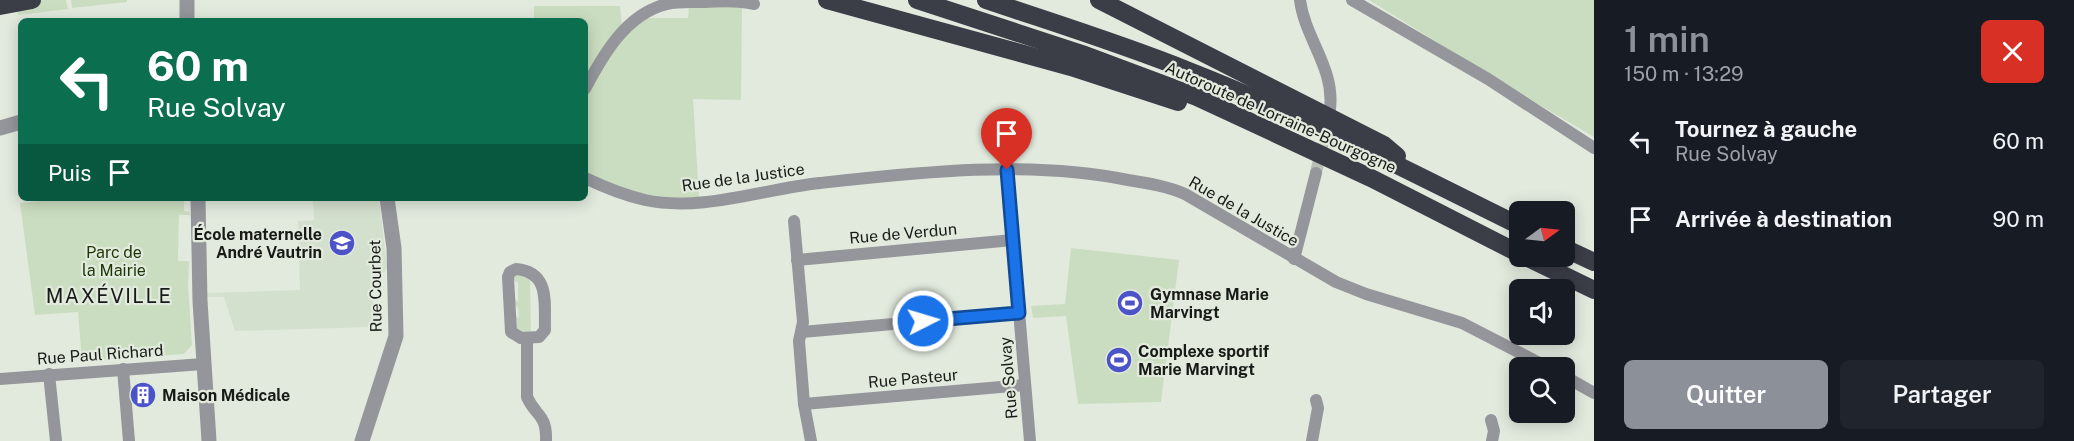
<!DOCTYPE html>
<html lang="fr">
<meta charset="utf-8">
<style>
body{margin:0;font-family:"Public Sans",sans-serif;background:#20242c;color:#f1f3f6;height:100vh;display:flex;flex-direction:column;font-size:22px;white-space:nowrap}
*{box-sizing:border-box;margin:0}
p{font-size:20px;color:#9ea1a6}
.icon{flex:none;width:33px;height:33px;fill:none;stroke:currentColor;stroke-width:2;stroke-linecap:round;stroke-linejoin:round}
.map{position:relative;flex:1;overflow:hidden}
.sheet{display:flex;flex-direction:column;background:#171b24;width:480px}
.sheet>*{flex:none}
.top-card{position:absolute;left:18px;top:18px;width:570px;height:183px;border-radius:9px;box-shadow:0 3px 15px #0003;background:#0b6e4f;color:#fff;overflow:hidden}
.needle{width:39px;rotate:75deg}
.buttons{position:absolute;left:1509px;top:201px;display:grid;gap:12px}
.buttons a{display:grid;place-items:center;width:66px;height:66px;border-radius:9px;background:#171b24;box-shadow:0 3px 15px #0003;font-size:30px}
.pin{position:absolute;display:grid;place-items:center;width:51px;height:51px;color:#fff;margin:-62px -26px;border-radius:50% 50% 50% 0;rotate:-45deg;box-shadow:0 0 6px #0007}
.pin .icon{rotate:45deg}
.me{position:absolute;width:66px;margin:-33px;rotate:85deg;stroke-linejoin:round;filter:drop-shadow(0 0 4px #0008)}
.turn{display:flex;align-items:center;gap:21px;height:126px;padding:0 30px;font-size:27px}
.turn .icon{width:78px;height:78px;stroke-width:2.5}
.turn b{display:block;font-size:42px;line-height:51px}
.then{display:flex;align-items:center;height:57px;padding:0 30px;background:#0003;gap:12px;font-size:22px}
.round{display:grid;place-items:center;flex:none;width:63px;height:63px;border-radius:9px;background:#20242c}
.summary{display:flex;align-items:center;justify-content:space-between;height:102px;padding:0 30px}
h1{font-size:36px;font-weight:600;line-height:45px;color:#8c9099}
.button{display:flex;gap:12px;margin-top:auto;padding:12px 30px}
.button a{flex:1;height:69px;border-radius:9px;background:#8c9099;color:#fff;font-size:24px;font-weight:600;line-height:69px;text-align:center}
.button a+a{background:#20242c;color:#f1f3f6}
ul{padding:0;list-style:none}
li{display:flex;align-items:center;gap:18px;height:78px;padding:0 30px}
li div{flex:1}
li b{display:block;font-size:22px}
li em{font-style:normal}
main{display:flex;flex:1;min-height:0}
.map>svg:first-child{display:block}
.built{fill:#d4e0ce}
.green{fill:#cbddc0}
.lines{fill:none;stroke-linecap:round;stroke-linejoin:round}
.minor-tunnel{stroke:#b9c0b6;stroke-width:12;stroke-dasharray:12 6;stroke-linecap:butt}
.minor{stroke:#95969b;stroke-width:12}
.tertiary{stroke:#95969b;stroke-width:15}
.motorway{stroke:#3b3d47;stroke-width:18}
.route-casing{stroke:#114b97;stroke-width:15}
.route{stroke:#1a73e8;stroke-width:10}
.labels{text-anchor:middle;stroke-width:4.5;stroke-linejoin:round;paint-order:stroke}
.street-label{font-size:16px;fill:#171a16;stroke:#e2eade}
.poi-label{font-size:16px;font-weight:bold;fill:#171a16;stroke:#e2eade;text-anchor:start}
.park-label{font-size:16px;fill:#1b3504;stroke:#e2eade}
.quarter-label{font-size:20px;letter-spacing:1.5px;fill:#171a16;stroke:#e2eade}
</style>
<main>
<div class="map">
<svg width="1594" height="441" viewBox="0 0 1594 441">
<rect width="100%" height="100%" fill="#e2eade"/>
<!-- built -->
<path class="built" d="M313 198H379L387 268 385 272 372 277 374 327 235 331 224 297H207V293L300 290 298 221 314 220Z"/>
<!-- green -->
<g class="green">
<path d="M16 0H66L68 9 18 15Z"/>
<path d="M71 0H127V2L72 8Z"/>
<path d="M1369 0H1594V137L1511 88Z"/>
<path d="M742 4 741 100 693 99 699 197 662 198 613 187 585 173V98L605 61 610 59C615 41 632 30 646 18H688L689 7Z"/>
<path d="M534 6H620L622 25 585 79V21H534Z"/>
<path d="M69 198H184V211L190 212V215H179L178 261H189L188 285 192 345 184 354 82 361 78 312 35 315 20 203Z"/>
<path d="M1071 248 1179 260 1161 402 1078 404 1066 316 1033 318 1031 306 1065 304Z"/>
<path d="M513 274 530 277 531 334 517 335 513 314 519 318 518 308 513 302V297L518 302V283L514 280Z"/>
</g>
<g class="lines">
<!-- minor-tunnel -->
<path class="minor-tunnel" d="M1316 173 1327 124"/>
<!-- minor -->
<g class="minor">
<path d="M1300 0C1305 39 1335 68 1330 109"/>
<path d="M1352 0 1488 79 1594 148"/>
<path d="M585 89C603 55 626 14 667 4 678 1 691 2 704 2 720 1 739 0 754 4"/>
<path d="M1007 170 1030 441"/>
<path d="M585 178C604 187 623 195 645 200 702 212 763 189 820 183 921 172 1028 160 1128 180 1147 183 1167 186 1185 194L1336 282 1366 294 1462 323 1549 368"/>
<path d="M794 221 803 322 799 341 804 404 811 441"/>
<path d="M1294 259 1316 173"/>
<path d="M797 260 1013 240"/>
<path d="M516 269C551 272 544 304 545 330L539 337 521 338 511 332 508 277 510 272Z"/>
<path d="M802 332 1019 313"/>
<path d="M527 338V397C536 417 547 414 546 441"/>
<path d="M123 369 129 441"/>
<path d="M49 374 56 441"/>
<path d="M1564 376 1594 393"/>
<path d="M0 379 203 364"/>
<path d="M804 404 1025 385"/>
<path d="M1491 420 1494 431 1492 441"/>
<path d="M1312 441 1318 408 1316 400"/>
</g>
<!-- tertiary -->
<g class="tertiary">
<path d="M187 0V21"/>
<path d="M0 128 21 122"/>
<path d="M198 198 200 301 209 441"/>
<path d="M362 441 396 336 394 248 387 198"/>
</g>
<!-- motorway -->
<g class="motorway">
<path d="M827 0 1071 67 1178 102"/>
<path d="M917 0 1082 54 1197 97 1371 178 1520 254"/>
<path d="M986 0C1054 23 1122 44 1189 71 1302 115 1410 172 1520 226"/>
<path d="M1099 0 1384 145 1397 156"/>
<path d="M0 6 32 0"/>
<path d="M1564 248 1594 262"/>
<path d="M1524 256 1594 290"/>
</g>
</g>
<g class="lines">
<defs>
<path id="route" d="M923 321 1019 313 1007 170"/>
</defs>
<!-- route casing -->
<use href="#route" class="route-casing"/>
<!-- route -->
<use href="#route" class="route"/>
</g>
<!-- icons -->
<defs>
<symbol id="school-disc" viewBox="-11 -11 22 22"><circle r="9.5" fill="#4c52c8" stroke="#e2eade"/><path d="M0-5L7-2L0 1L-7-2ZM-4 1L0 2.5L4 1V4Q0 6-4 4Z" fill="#fff"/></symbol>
<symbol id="stadium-disc" viewBox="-11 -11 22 22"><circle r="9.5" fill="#4c52c8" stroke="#e2eade"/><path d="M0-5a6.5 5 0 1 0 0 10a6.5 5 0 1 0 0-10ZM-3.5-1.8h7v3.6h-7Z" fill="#fff"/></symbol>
<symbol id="building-disc" viewBox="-11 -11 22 22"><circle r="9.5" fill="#4c52c8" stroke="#e2eade"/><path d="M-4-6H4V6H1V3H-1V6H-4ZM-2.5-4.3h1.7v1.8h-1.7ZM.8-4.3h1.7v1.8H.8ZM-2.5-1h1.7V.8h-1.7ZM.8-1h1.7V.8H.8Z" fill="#fff"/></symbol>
</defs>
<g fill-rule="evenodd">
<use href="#school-disc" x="327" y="228" width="30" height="30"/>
<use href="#stadium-disc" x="1115" y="288" width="30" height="30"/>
<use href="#stadium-disc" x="1104" y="345" width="30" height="30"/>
<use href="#building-disc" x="128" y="380" width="30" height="30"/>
</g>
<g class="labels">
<!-- street labels -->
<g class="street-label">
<text transform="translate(1281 117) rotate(24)" y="6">Autoroute de Lorraine-Bourgogne</text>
<text transform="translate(743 177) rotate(-8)" y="6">Rue de la Justice</text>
<text transform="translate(1244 211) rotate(30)" y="6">Rue de la Justice</text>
<text transform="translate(903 233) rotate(-5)" y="6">Rue de Verdun</text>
<text transform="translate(375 286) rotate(-91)" y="6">Rue Courbet</text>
<text transform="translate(100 354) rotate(-4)" y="6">Rue Paul Richard</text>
<text transform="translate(913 378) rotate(-5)" y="6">Rue Pasteur</text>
<text transform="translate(1008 378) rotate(-95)" y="6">Rue Solvay</text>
</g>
<!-- poi labels -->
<g class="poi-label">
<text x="322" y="240" text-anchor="end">École maternelle<tspan x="322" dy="18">André Vautrin</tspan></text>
<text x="1150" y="300">Gymnase Marie<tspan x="1150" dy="18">Marvingt</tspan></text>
<text x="1138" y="357">Complexe sportif<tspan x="1138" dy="18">Marie Marvingt</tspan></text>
<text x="162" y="401">Maison Médicale</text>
</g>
<!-- park labels -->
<g class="park-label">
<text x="114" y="258">Parc de<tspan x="114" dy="18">la Mairie</tspan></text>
</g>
<!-- quarter labels -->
<g class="quarter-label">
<text x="109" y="303">MAXÉVILLE</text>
</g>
</g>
</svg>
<div class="buttons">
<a><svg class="needle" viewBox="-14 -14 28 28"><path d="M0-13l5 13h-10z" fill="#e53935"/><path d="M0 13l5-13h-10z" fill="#9ea1a6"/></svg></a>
<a><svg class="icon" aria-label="sound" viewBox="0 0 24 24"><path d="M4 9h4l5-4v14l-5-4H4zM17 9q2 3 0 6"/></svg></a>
<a><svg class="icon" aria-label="search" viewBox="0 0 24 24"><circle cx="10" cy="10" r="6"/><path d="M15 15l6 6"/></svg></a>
</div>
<div class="pin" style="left:1007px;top:170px;background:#d93025"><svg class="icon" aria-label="arrive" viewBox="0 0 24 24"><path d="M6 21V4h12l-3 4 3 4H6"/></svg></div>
<svg class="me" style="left:923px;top:321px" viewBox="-20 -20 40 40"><circle r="17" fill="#1a73e8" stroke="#fff" stroke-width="3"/><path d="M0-11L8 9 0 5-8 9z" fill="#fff"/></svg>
<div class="top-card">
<div class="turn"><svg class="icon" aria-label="left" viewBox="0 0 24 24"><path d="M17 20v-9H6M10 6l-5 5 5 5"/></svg><div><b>60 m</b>Rue Solvay</div></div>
<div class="then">Puis<svg class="icon" aria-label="arrive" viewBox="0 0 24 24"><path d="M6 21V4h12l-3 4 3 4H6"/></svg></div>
</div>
</div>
<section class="sheet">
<div class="summary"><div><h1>1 min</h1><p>150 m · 13:29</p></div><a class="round" style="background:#d93025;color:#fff"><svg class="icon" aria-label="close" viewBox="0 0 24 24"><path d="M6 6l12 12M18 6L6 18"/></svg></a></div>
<ul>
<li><svg class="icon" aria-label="left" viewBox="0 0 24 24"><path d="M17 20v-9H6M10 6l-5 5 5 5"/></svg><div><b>Tournez à gauche</b><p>Rue Solvay</p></div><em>60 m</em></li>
<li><svg class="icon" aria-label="arrive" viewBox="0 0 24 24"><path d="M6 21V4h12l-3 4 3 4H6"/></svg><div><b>Arrivée à destination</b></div><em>90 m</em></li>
</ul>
<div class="button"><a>Quitter</a><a>Partager</a></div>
</section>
</main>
